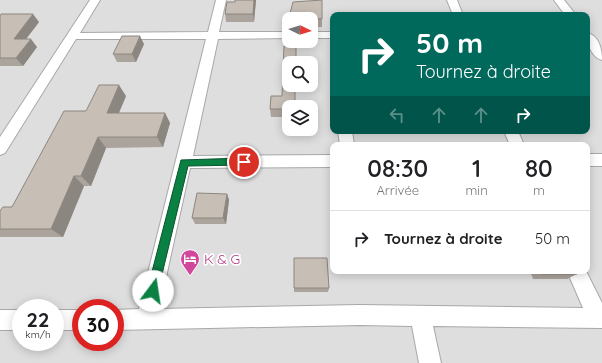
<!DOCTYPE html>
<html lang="fr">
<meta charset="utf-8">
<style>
body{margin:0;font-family:Quicksand,sans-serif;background:#f6f6f6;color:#202124;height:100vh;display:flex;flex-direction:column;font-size:15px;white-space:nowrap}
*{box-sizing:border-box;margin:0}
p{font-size:13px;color:#757577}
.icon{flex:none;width:22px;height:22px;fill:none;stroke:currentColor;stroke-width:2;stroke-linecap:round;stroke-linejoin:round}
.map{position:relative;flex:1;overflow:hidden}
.drawer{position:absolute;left:330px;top:142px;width:260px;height:132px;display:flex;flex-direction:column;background:#fff;border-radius:8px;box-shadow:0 2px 10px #0003}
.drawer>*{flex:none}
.guide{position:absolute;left:330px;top:12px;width:260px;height:122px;border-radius:8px;box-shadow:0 2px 10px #0003;background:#00695c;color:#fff;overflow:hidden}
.needle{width:26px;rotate:95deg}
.buttons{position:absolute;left:282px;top:12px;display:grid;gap:8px}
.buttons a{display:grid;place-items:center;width:36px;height:36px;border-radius:8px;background:#fff;box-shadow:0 2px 10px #0003;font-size:20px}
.speed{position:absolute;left:12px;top:299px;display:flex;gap:8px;font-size:20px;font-weight:700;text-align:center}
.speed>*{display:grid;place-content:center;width:52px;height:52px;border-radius:50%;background:#fff;box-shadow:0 2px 10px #0003;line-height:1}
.speed small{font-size:10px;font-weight:400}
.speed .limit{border:6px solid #d22;background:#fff;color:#111}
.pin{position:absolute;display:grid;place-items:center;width:34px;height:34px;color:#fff;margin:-17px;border:2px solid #fff;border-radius:50%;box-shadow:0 1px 4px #0007}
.me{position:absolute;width:44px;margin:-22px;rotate:14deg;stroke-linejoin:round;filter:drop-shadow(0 0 3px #0008)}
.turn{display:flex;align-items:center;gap:14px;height:84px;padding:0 20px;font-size:18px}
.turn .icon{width:52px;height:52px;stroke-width:2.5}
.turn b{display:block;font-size:28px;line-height:34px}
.lanes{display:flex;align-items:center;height:38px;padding:0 20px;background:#0003;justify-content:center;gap:20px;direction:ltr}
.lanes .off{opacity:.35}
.eta{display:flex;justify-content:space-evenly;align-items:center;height:68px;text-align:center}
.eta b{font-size:24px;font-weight:600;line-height:28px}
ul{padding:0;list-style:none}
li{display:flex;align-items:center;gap:12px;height:56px;padding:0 20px;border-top:1px solid #e0e0e0}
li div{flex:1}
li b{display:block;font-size:15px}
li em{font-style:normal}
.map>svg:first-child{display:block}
.residential{fill:#dfdede;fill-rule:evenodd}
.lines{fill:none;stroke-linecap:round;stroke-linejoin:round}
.street-casing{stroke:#a8a8a8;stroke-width:2}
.street{fill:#fff;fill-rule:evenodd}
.wall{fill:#aba49d}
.shaded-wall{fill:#8b867f}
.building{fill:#c7bfb6;stroke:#8b867f}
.route{fill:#0b8043;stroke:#07532c}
.labels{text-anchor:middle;stroke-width:3.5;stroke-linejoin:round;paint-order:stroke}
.hotel-label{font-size:14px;fill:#b23c85;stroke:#fff;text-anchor:start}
</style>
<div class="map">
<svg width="602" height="363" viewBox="0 0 602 363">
<rect width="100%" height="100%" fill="#f2f0e7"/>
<!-- residential -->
<path class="residential" d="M0 0H602V363H0ZM333 15H587V131H333ZM289 19H311V41H289ZM289 63H311V85H289ZM289 107H311V129H289ZM333 145H587V271H333ZM21 308H55V342H21ZM81 308H115V342H81Z"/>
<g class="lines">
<defs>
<g id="street">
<path d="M90 0H100L80 33 208 32 216 0H226L219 32H289V38L218 39 193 156 333 155V167L190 168 159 309 360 305 583 308 567 271H586L602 303V328L433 326 441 363H419L412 326 360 325 115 330V310L139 309 206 39H76L5 153 0 155V137Z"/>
<path d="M447 0H457L463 15H453Z"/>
<path d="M554 0H564L576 15H565Z"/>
<rect x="311" y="32" width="22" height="6"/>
<path d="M587 33C599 35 602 50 602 60 591 57 587 43 587 33Z"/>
<path d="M338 131H352L354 145H340Z"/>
<path d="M504 131H518L524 145H510Z"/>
<rect x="587" y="154" width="15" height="12"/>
<rect x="0" y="310" width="21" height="20"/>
<rect x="55" y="310" width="26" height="20"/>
</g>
</defs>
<!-- street casing -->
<use href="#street" class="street-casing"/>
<!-- street -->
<use href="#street" class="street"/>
</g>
<!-- wall -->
<g class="wall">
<path d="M235 0H256L254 22H226L225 14 235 2Z"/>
<path d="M0 16 39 22 26 39 37 47 23 66H0Z"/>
<path d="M289 17 322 19V27H311V19H289V23Z"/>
<path d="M144 44 136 62H117L113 54Z"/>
<path d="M296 58 289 85H310V87H295L289 107V117H271L270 109 282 96Z"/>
<path d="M126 96 119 113H165L170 123 163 147 106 148 91 186H84L63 237H0V211L12 207Z"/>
<path d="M227 194 229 200 226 224H195L192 218Z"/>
<path d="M530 271H576L577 274 567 279H533Z"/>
<path d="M294 288H329L328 292H294Z"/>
</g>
<!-- shaded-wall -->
<g class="shaded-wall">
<path d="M254 0H256L254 22 253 14Z"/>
<path d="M33 14 39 22 20 47 14 39Z"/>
<path d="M140 36 144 44 136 62 132 54Z"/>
<path d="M31 39 37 47 23 66 16 58Z"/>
<path d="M119 85 126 96 114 124 107 113Z"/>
<path d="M165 113 170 123 163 147 157 137Z"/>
<path d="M98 137 106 148 91 186 81 176Z"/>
<path d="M74 176 84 186 63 237 51 229Z"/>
<path d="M227 194 229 200 226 224 223 218Z"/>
</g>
<!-- building -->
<g class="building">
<path d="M235 0H254L253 14H225L227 2H235Z"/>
<path d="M322 0V19L289 17 293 2Z"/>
<path d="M1 14H33L14 39H31L16 58H0V16Z"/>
<path d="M122 36H140L132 54H113Z"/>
<path d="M284 46 296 47V58H309V63H289V85H295V107H289V109H270L271 96H282Z"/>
<path d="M99 85H119L107 113H165L157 137H98L81 176H74L51 229H0V211L3 207H12L64 111H86Z"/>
<path d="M197 193 227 194 223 218H192Z"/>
<path d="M294 258H327L329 288H294Z"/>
<path d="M541 271H576L577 274H542Z"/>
</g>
<!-- route -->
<path class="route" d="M244 158 248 162 244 165 188 166 158 291 157 295 153 297 149 295 147 291 181 160Z"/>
<!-- icons -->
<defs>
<symbol id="hotel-pin" viewBox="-11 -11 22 30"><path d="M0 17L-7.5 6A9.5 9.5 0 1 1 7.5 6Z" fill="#d1479c" stroke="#fff"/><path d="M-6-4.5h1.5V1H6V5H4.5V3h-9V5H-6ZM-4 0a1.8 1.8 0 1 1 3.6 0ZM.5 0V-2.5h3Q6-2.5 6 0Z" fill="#fff"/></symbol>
</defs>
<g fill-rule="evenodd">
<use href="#hotel-pin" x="179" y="248" width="22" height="30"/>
</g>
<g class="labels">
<!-- hotel labels -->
<g class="hotel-label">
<text x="204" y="264">K &amp; G</text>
</g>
</g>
</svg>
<div class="buttons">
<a><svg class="needle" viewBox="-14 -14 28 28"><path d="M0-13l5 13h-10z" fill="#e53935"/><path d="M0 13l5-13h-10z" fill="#757577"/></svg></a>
<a><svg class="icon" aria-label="search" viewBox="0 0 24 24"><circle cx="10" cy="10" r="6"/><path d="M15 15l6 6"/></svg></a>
<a><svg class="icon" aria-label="layers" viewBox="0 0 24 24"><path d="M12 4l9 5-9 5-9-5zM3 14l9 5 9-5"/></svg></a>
</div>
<div class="speed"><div>22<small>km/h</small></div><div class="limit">30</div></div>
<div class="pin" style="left:244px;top:162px;background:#d93025"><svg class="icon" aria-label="arrive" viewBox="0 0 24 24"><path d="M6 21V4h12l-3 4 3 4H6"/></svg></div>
<svg class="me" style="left:153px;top:291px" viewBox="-20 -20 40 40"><circle r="19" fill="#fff"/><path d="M0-13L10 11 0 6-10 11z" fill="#0b8043"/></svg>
<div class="guide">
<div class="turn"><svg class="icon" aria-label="right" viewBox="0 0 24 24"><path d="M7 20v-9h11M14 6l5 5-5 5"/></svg><div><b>50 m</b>Tournez à droite</div></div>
<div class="lanes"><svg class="icon off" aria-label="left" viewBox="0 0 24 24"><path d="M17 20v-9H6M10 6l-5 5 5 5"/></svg><svg class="icon off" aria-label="ahead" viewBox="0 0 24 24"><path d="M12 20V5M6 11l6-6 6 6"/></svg><svg class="icon off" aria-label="ahead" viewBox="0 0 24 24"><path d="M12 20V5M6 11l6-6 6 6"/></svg><svg class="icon" aria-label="right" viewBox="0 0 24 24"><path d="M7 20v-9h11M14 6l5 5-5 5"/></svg></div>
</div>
<section class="drawer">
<div class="eta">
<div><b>08:30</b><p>Arrivée</p></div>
<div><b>1</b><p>min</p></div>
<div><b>80</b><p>m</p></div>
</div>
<ul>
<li><svg class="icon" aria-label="right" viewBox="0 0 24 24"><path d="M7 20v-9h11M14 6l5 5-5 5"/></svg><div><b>Tournez à droite</b></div><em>50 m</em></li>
</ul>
</section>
</div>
